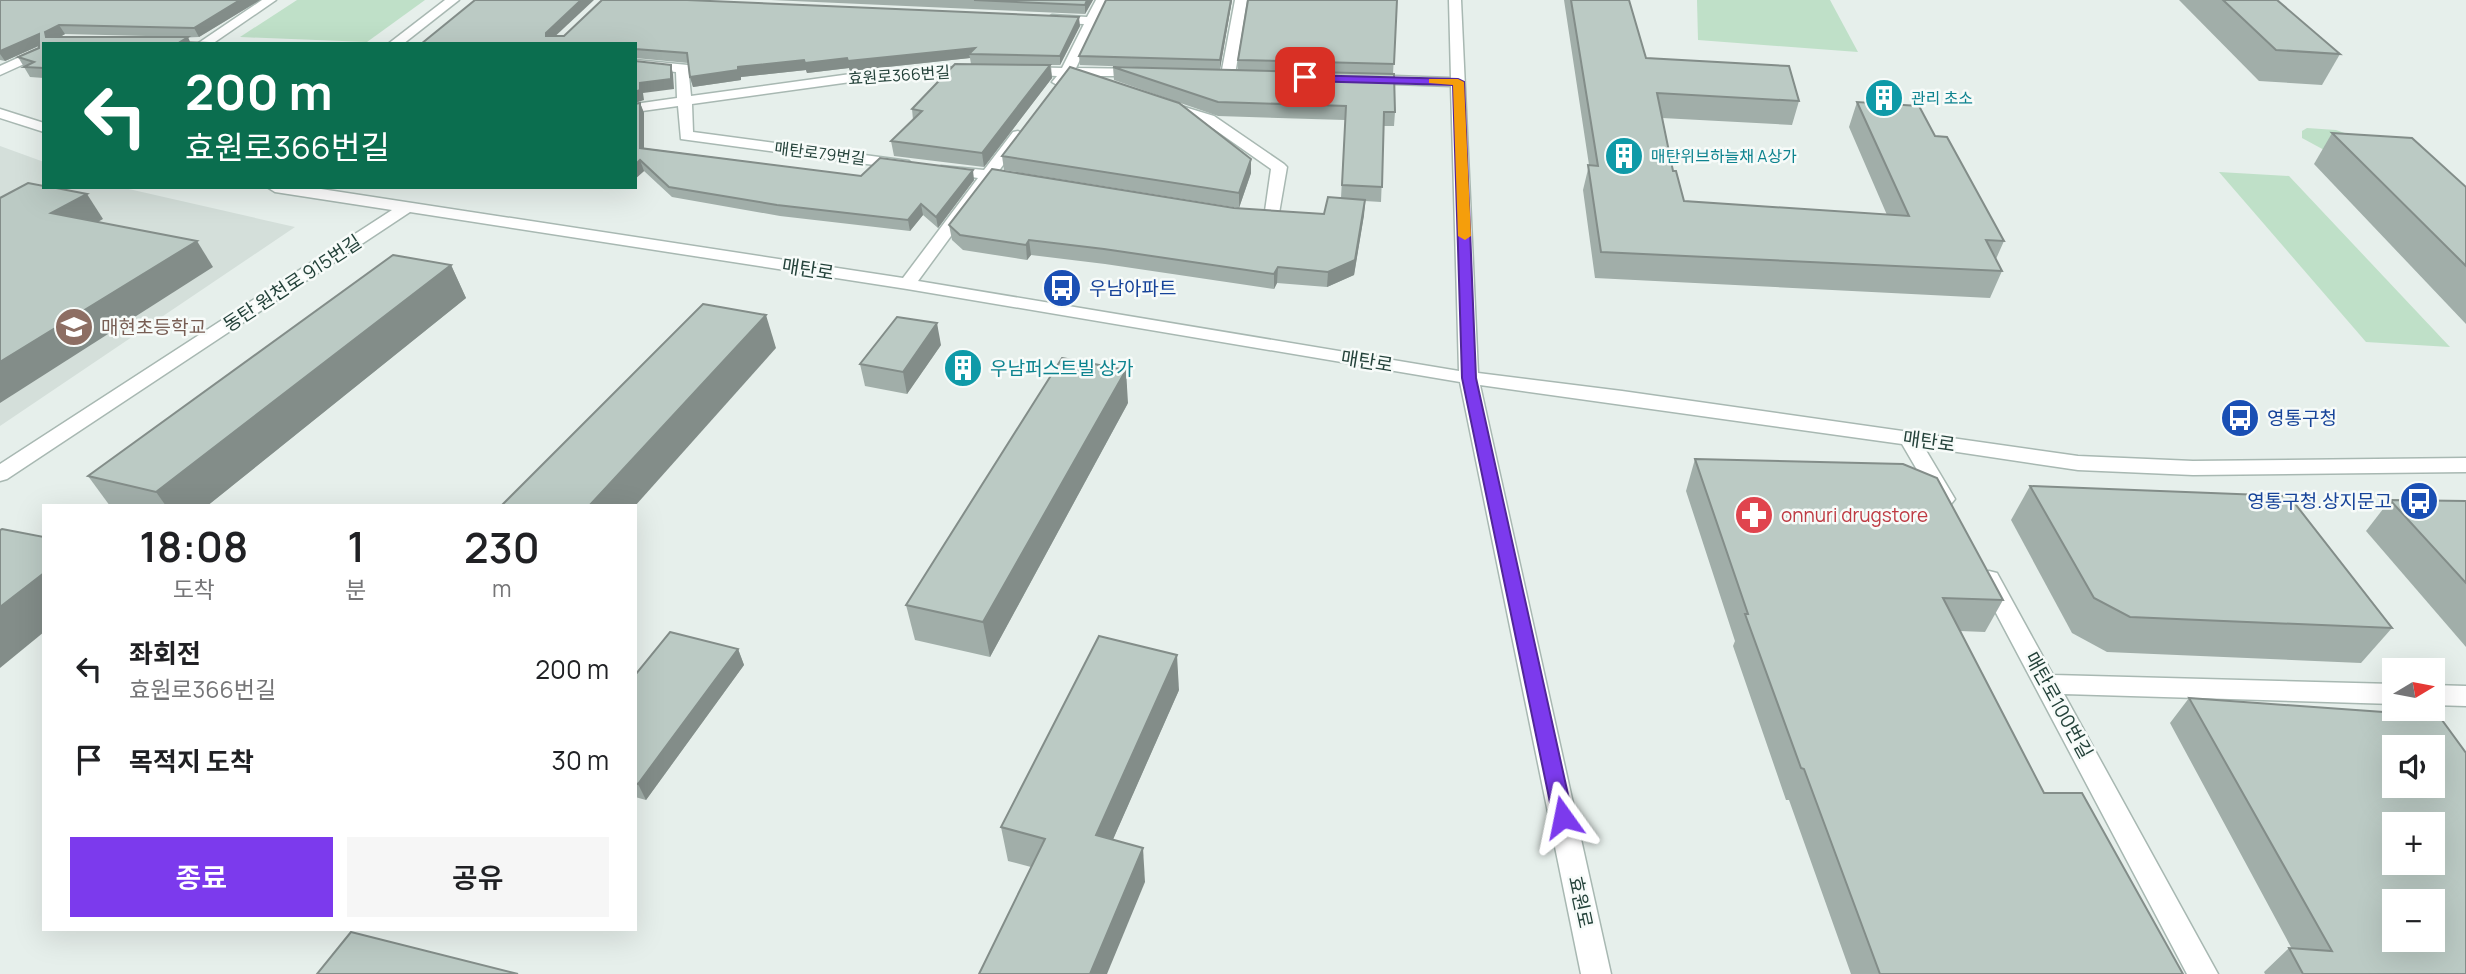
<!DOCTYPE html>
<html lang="ko">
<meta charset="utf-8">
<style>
body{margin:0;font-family:Manrope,"Noto Sans KR",sans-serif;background:#f6f6f6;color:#202124;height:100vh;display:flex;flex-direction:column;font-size:26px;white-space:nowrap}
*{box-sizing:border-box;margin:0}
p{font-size:23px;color:#757577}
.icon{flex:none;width:38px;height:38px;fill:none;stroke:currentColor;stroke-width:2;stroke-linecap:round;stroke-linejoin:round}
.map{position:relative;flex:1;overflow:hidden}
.sheet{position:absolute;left:42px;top:504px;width:595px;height:427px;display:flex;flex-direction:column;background:#fff;border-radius:0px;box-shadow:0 7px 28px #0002}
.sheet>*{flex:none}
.top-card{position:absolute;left:42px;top:42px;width:595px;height:147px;border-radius:0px;box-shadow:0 7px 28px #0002;background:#0b6e4f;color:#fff;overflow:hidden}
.needle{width:46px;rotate:80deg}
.controls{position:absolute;left:2382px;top:658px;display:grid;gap:14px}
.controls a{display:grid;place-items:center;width:63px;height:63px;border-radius:0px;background:#fff;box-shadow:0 7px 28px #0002;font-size:35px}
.pin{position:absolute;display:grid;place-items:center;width:60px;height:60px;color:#fff;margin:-30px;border-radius:14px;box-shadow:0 4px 10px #0006}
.me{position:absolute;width:77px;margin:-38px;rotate:348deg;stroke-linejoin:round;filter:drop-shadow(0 0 5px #0008)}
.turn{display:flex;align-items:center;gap:24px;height:147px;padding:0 28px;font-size:32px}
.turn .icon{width:91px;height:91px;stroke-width:2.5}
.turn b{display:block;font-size:49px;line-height:60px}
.eta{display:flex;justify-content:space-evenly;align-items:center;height:119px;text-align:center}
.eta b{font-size:42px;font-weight:600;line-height:49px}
.button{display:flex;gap:14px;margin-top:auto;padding:14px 28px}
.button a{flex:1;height:80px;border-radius:0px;background:#7c3aed;color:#fff;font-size:28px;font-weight:600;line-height:80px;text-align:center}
.button a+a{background:#f6f6f6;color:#202124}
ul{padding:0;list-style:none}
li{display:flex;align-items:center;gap:21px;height:91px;padding:0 28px}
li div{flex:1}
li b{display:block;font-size:26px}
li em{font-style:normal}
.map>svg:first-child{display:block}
.built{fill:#d4dfda}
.green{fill:#bfe0c8}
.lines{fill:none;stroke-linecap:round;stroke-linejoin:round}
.minor-casing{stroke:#a8b8b2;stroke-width:3}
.minor{fill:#fff;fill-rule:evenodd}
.wall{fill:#a1aea9;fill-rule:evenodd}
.shaded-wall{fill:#838d89}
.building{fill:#bbcac4;stroke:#838d89;stroke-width:2;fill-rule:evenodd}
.route{fill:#7c3aed;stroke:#51269a;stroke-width:2}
.slow{fill:#f59e0b}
.labels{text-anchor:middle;stroke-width:5;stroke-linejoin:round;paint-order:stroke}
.far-street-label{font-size:16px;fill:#24423a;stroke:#f7fbf9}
.far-culture-label{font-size:16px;fill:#0d838f;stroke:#f7fbf9;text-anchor:start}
.street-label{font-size:19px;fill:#24423a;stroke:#f7fbf9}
.transit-label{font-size:19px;fill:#164399;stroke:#f7fbf9;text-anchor:start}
.education-label{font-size:19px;fill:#785e54;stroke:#f7fbf9;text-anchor:start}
.culture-label{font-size:19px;fill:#0d838f;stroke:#f7fbf9;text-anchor:start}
.health-label{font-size:19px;fill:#be3a42;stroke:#f7fbf9;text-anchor:start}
</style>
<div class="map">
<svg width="2466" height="974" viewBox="0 0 2466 974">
<rect width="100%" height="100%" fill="#e6efeb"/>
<!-- built -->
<path class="built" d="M0 146 44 162V187H120L295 227 0 426Z"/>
<!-- green -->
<g class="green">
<path d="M297 0H425L367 42 240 37Z"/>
<path d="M1697 0H1830L1858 52 1698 40Z"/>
<path d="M2307 128 2336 130 2356 137 2326 151 2302 138V131Z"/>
<path d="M2219 172 2289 176 2450 347 2366 342Z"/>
</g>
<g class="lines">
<defs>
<g id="minor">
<path d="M262 0H276L212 44H197Z"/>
<path d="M445 0H459L403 44H388Z"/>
<path d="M1096 0H1108L1076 68 1142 69 1147 70V76H1071L1064 85 1059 86 1052 82 1057 76 1018 74V68L1023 67 1062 68 1084 24 1052 23 1046 19 1052 15 1087 17Z"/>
<path d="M1235 0H1247L1235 75 1228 79 1221 75Z"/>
<path d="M1449 0H1461L1478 373 1622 391 2078 456 2193 461 2466 458V472L2193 475 2078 470 1924 447 1955 499 1951 504H1937L1902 444 1480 385 1611 974H1581L1460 382 907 289 410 212 7 479 0 481V464L392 210 275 192 267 187H308L903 278 978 178 941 172 938 169 941 166 984 170 1013 132 1018 131 1025 135 998 172 1021 176 1023 179 1015 184 992 180 918 281 1459 371 1451 86 1366 83 1359 79 1366 75 1451 78Z"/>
<path d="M44 46V55L0 75V66Z"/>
<path d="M635 60 688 65 691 96 865 72 977 66 984 70 977 74 865 80 692 104 693 132 909 161 912 164 909 167 904 169 681 139 678 106 635 112V104L677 98 676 72 635 68Z"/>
<path d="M1168 102 1214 116 1284 164 1287 167 1278 219 1251 221 1243 216 1251 211H1265L1271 169 1204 122 1163 109 1161 106Z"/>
<path d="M0 109 44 123V132L0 118Z"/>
<path d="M1989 571 1997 573 2053 675 2394 684V704L2064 694 2218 974H2187L1978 579 1981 573Z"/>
<path d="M2432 685 2466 686V706L2432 705Z"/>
</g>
</defs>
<!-- minor casing -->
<use href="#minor" class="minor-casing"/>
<!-- minor -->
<use href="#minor" class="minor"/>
</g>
<!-- wall -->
<g class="wall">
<path d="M0 0H260L199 37 44 44V78L30 77 18 57 39 48V46L5 61 0 60ZM65 34 186 37H60Z"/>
<path d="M771 0H1093L1085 14Z"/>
<path d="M1232 0 1220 69H1238V60L1397 0 1393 74 1395 112 1394 126H1384L1381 202 1365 201 1364 215 1354 275 1327 287 1277 283 1274 289 1105 264 1031 255 1027 260 963 250 952 240 949 225 1234 208 1324 214 1341 198 1345 120 1218 116 1114 80 1113 67 1166 68 1080 65 1079 56Z"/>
<path d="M1564 0H1629L1646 58 1799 101 1792 125 1662 118 1673 171 1684 201 1887 215 1849 127 1857 102 1935 136 2004 241 1996 259 2002 271 1990 298 1595 278 1583 190 1589 165Z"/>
<path d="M2179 0H2277L2340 54 2322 85 2259 81Z"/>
<path d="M1080 26 1060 65H1051L1052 78 984 167 894 156 891 141 913 120 912 109 1027 65 971 64 970 58 850 71 849 68 807 73 806 70 741 77V80L693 87 690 77 688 63 635 58V44L555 36Z"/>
<path d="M640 103 644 113V148L861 176 974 180 938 228 923 215 910 231 780 216 672 197 644 171 635 179V104Z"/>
<path d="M2332 133 2466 187V324L2314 164Z"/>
<path d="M1002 156 1251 173 1239 208 1004 170Z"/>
<path d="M451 265 466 298 207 506H110L88 476Z"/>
<path d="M941 345 907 394 865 386 860 364Z"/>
<path d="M1128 403 990 657 915 640 906 605Z"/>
<path d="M1695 459 2003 600 1985 632 1960 631 2044 793 2183 974H1851L1789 800H1786L1733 646 1735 641 1686 491Z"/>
<path d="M2030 486 2392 628 2361 663 2107 652 2072 633 2011 520Z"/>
<path d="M2390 500 2466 501V647L2366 531Z"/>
<path d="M738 649 744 665 646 800 635 797V675Z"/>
<path d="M1179 690 1113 839 1145 882 1031 867 1008 861 1001 827Z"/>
<path d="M2189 698 2466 974H2265L2264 972 2289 948 2292 949 2170 723Z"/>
</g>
<!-- shaded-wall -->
<g class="shaded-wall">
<path d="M240 0H260L199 37 194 28Z"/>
<path d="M581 0H594L549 42 546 36V33Z"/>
<path d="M1087 0H1093L1085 14V5Z"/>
<path d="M1231 0H1232L1220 69V60Z"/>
<path d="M1079 17 1080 26 1060 65V56Z"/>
<path d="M59 25 65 34 51 42 46 37 45 32Z"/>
<path d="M39 34 45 43 5 61 0 54V51Z"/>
<path d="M188 37 191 44 180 42Z"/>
<path d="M975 48 969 54 970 58 850 71 849 68 807 73 806 70 741 77V80L693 87 690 77 738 67 804 60 847 58Z"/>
<path d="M671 65 673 74 674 89 643 93 644 100 635 103V92L640 83Z"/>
<path d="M1050 65 1052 78 984 167 982 153Z"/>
<path d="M640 103 644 113V158L640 148Z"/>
<path d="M1251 159V173L1239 208V193Z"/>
<path d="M640 160 644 171 635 179V165Z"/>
<path d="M973 170 974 180 938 228 936 217Z"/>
<path d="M87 194 103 219 68 239 51 213Z"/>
<path d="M1365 200 1364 215 1354 275 1327 287 1328 272Z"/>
<path d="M921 204 923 215 910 231 908 220Z"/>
<path d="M1029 240 1031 255 1027 260 1026 245Z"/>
<path d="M197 241 213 267 0 403V362Z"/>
<path d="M451 265 466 298 207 506H166L156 492Z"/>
<path d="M1278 267 1277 283 1274 289V274Z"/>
<path d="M766 315 776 348 635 506H589Z"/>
<path d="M937 323 941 345 907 394 903 372Z"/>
<path d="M1126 370 1128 403 990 657 983 622Z"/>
<path d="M44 573V632L0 668V607Z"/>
<path d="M738 649 744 665 646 800 638 784Z"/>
<path d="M1177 655 1179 690 1100 869 1096 835Z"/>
<path d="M1143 848 1145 882 1107 974H1090Z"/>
</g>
<!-- building -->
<g class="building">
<path d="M0 0H240L194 28 59 25 45 32 46 37H188L180 42 239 44H44V68L24 67 34 62 18 57 39 48V34L0 51Z"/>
<path d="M475 0H581L546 33V36H564L602 0H687L1079 17 1060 56 969 54 975 48 848 61 847 58 805 63 804 60 738 67V70L690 77 687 53 635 49V44H421Z"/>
<path d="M974 0H1087L1085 5Z"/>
<path d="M1106 0H1231L1220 60 1079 56Z"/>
<path d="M1248 0H1397L1394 64 1238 60Z"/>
<path d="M1571 0H1629L1646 58 1789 66 1799 101 1657 93 1673 171H1676L1684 201 1909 216 1857 102 1919 106 1935 136 1947 137 2004 241 1986 240 2002 271 1601 252 1588 165 1598 166Z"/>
<path d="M2223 0H2277L2340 54 2276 50Z"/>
<path d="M635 61 671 65V79L640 83V90L635 92Z"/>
<path d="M955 64 1050 65 982 153 891 141 922 111 912 109Z"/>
<path d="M1070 67 1179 103 1251 159 1239 193 1002 156Z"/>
<path d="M1113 67 1394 74 1395 112H1384L1382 187 1342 185 1346 106 1218 102Z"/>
<path d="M640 103V148L861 176 880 158 973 170 936 217 921 204 908 220 777 205 669 187 640 160 635 165V104Z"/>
<path d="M2332 133 2412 138 2466 187V266Z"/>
<path d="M992 169 1234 208 1324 214 1328 197 1365 200 1355 260 1328 272 1278 267 1274 274 1104 249 1029 240 1026 245 960 235 949 225Z"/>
<path d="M28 183 44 186V187H51L87 194 51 213 197 241 0 362V198Z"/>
<path d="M393 255 451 265 156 492 88 476Z"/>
<path d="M703 304 766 315 589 506H501Z"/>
<path d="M897 317 937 323 903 372 860 364Z"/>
<path d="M1062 358 1126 370 983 622 906 605Z"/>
<path d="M1695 459 1903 464 1937 478 2003 600 1943 598 2044 793H2082L2183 974H1880L1804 769 1801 768 1745 614H1748Z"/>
<path d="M2030 486 2289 496 2392 628 2130 617 2094 598Z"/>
<path d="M2390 500 2466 501V583Z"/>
<path d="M2 529 44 537V573L0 607V530Z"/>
<path d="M670 632 738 649 638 784 635 783V675Z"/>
<path d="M1099 636 1177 655 1096 835 1143 848 1090 974H979L1045 839 1001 827Z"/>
<path d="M2189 698 2439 716 2466 753V974H2303L2289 948 2332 951ZM2394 747H2432V786H2394ZM2394 824H2432V863H2394ZM2394 901H2432V940H2394Z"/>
<path d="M351 932 518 974H317Z"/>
</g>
<!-- route -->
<path class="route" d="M1301 75 1458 79 1464 82 1476 378 1573 817 1570 823 1563 825 1556 823 1553 817 1462 378 1453 85 1305 81 1299 77Z"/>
<!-- slow -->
<path class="slow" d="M1429 79H1458L1464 82 1471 236 1465 240 1458 236 1453 85 1429 83Z"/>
<!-- icons -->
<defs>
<symbol id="building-disc" viewBox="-11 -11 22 22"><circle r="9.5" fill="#0f9aa8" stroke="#f7fbf9"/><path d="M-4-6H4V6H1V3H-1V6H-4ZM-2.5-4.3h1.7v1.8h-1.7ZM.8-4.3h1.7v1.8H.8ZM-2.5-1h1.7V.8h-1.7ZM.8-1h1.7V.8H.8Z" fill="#fff"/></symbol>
<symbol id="bus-disc" viewBox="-11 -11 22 22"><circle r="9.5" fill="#1a4fb4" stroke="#f7fbf9"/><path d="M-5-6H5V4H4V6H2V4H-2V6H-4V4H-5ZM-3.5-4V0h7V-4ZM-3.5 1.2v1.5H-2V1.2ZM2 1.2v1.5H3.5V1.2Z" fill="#fff"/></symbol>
<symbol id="school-disc" viewBox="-11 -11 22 22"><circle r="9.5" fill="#8d6e63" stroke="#f7fbf9"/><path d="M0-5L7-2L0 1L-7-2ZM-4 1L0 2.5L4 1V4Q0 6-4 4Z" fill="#fff"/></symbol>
<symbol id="pharmacy-disc" viewBox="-11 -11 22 22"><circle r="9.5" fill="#e0444e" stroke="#f7fbf9"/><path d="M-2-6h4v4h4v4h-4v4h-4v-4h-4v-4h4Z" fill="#fff"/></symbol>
</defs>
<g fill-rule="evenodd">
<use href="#building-disc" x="1862" y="76" width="44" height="44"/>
<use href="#building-disc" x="1602" y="134" width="44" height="44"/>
<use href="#bus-disc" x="1040" y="266" width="44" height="44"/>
<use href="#school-disc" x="52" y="305" width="44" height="44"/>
<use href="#building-disc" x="941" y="346" width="44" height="44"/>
<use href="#bus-disc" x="2218" y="396" width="44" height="44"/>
<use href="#bus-disc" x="2397" y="479" width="44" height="44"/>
<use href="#pharmacy-disc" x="1732" y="493" width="44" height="44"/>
</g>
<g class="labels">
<!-- far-street labels -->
<g class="far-street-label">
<text transform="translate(899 75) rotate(-4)" y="6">효원로366번길</text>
<text transform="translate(820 153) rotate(7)" y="6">매탄로79번길</text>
</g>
<!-- far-culture labels -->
<g class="far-culture-label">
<text x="1911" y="104">관리 초소</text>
<text x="1651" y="162">매탄위브하늘채 A상가</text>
</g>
<!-- street labels -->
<g class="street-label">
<text transform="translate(808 269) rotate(9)" y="7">매탄로</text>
<text transform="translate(292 283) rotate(-33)" y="7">동탄 원천로 915번길</text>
<text transform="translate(1367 361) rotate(9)" y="7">매탄로</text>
<text transform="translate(1929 441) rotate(8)" y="7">매탄로</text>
<text transform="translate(2059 705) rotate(61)" y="7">매탄로100번길</text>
<text transform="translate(1581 902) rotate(78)" y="7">효원로</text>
</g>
<!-- transit labels -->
<g class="transit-label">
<text x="1089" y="295">우남아파트</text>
<text x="2267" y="425">영통구청</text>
<text x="2392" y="508" text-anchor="end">영통구청.상지문고</text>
</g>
<!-- education labels -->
<g class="education-label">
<text x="101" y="334">매현초등학교</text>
</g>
<!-- culture labels -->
<g class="culture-label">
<text x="990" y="375">우남퍼스트빌 상가</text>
</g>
<!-- health labels -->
<g class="health-label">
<text x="1781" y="522">onnuri drugstore</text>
</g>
</g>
</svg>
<div class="controls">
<a><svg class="needle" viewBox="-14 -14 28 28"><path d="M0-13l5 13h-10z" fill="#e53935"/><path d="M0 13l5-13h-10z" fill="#757577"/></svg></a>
<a><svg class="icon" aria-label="sound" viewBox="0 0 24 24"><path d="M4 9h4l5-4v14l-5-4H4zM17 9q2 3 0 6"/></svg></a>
<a>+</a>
<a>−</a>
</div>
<div class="pin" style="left:1305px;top:77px;background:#d93025"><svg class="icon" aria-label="arrive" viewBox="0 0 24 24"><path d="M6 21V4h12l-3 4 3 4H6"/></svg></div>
<svg class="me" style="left:1563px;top:817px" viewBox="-20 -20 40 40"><path d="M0-17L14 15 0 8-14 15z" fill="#7c3aed" stroke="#fff" stroke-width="4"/></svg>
<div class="top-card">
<div class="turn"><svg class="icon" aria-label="left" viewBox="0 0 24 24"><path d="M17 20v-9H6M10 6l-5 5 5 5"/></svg><div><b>200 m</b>효원로366번길</div></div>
</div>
<section class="sheet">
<div class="eta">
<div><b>18:08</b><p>도착</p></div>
<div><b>1</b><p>분</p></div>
<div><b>230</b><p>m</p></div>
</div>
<ul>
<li><svg class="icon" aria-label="left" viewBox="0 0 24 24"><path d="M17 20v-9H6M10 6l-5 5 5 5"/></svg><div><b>좌회전</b><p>효원로366번길</p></div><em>200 m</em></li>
<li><svg class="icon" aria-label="arrive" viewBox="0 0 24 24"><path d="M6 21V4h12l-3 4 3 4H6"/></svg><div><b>목적지 도착</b></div><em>30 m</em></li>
</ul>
<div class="button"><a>종료</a><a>공유</a></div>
</section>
</div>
